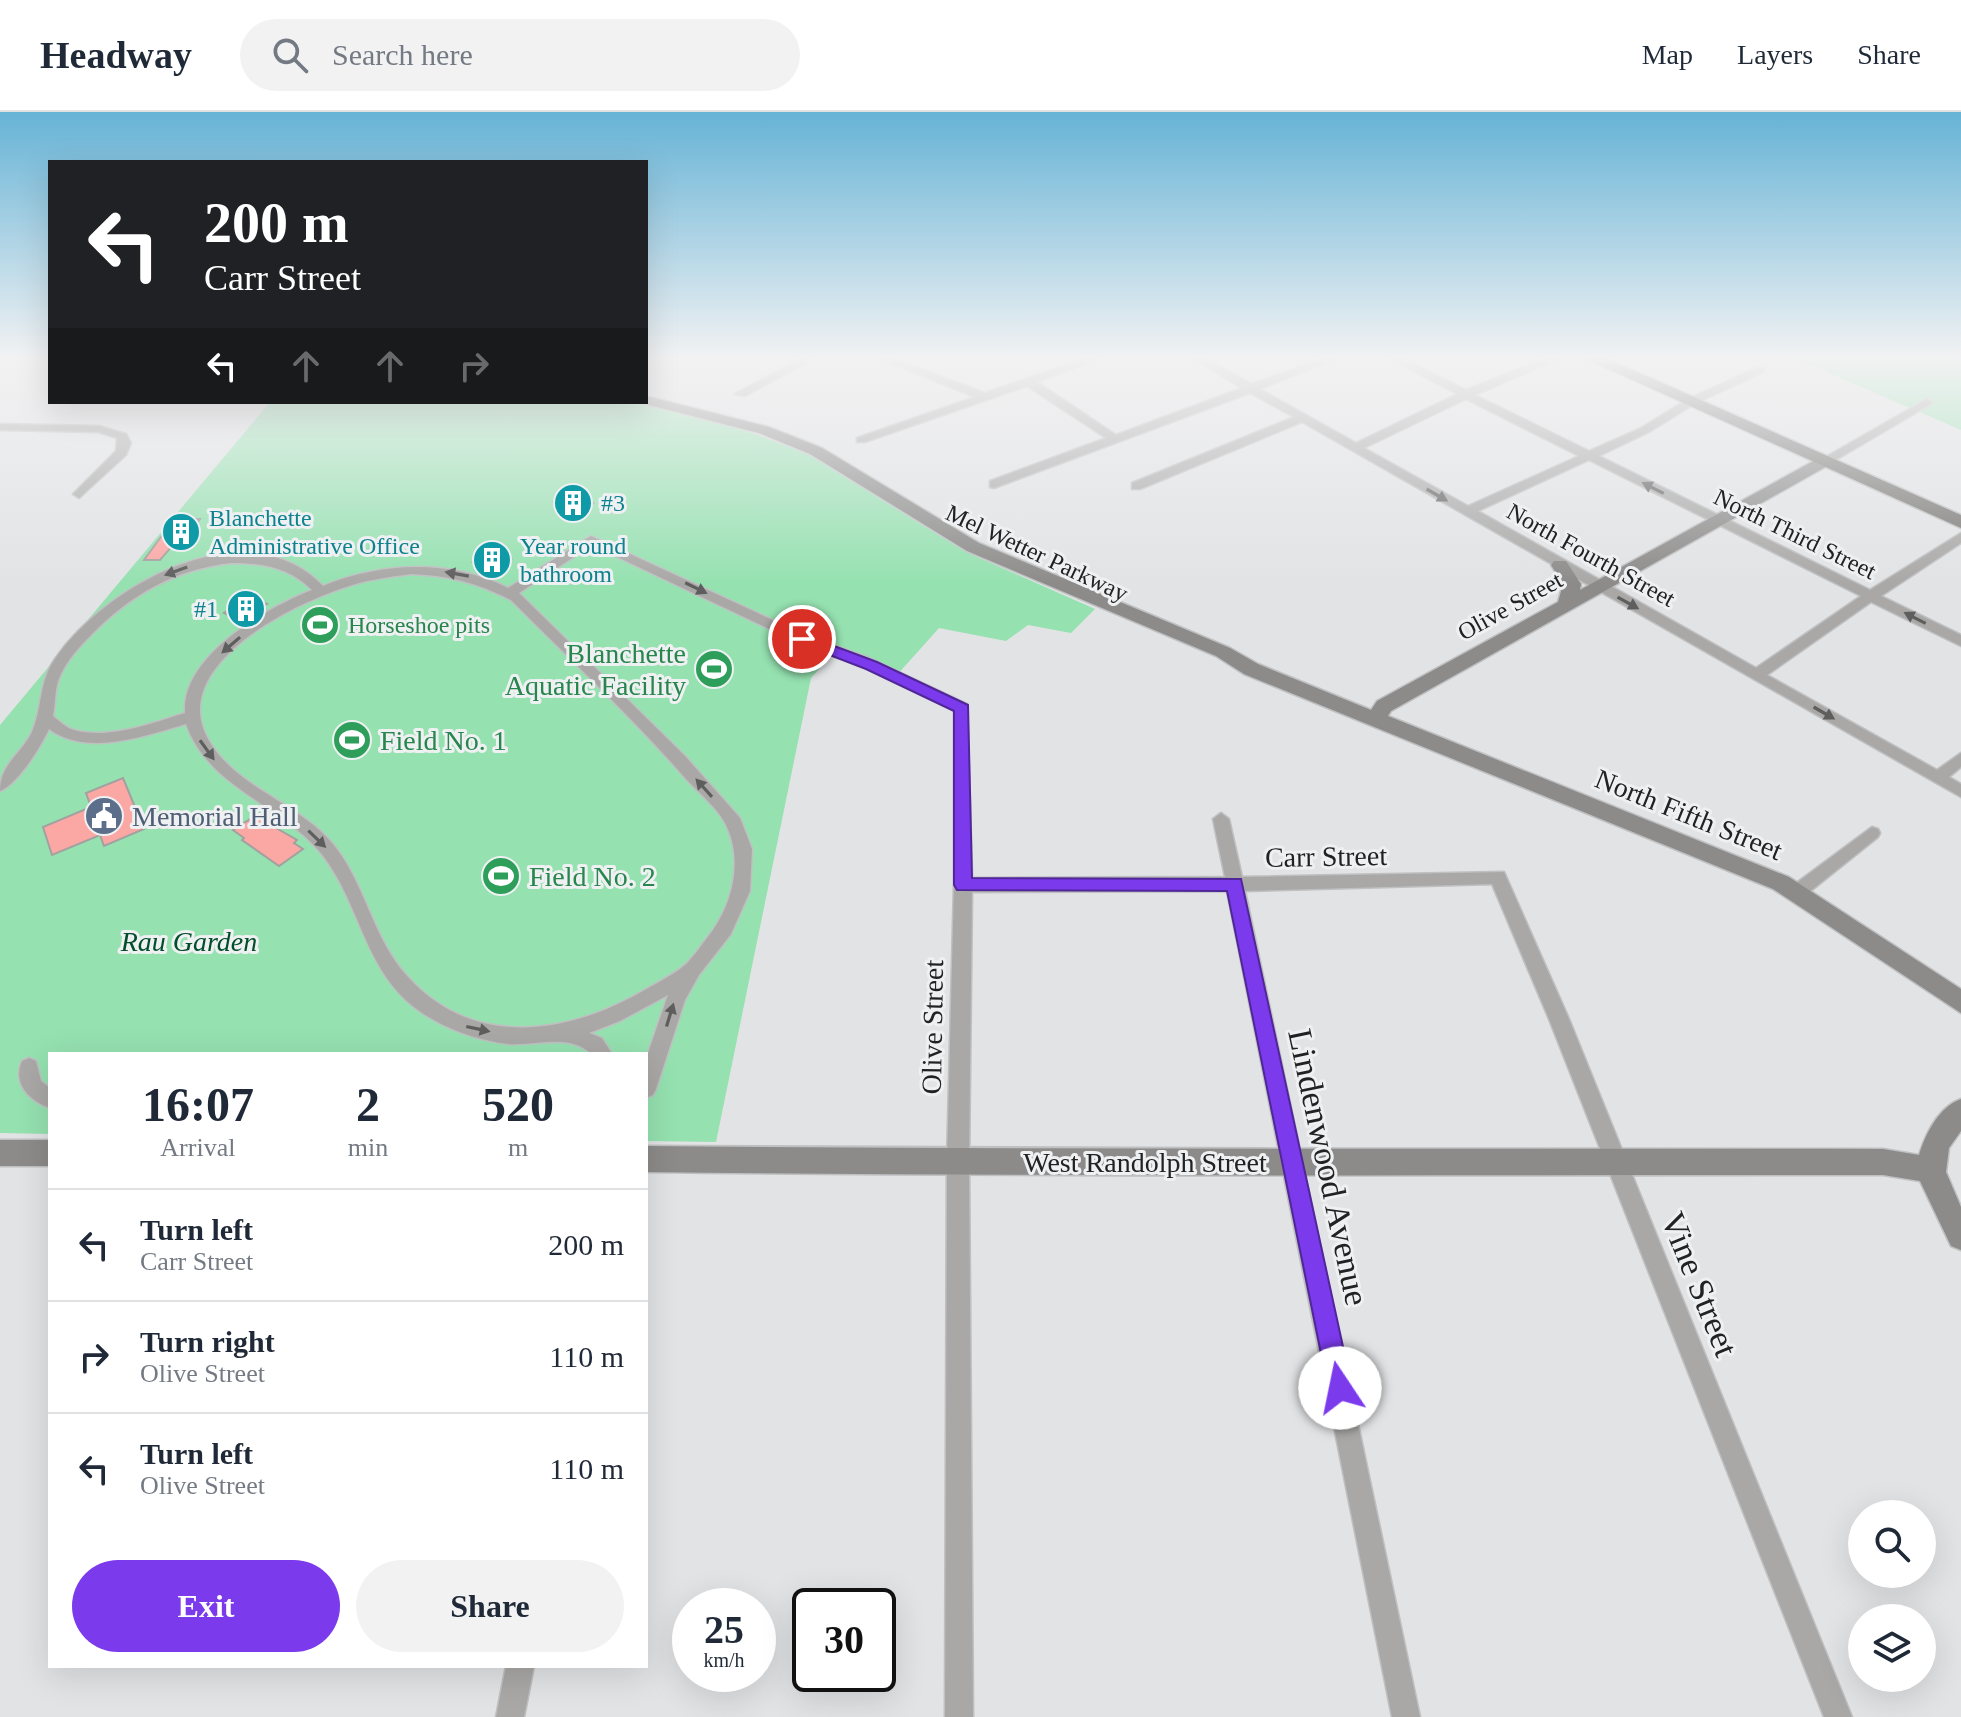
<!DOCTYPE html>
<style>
body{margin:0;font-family:Georgia,serif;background:#f2f2f3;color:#1f2937;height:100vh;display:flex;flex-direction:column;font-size:30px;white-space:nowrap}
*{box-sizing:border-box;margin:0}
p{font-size:26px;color:#747a83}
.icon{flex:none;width:44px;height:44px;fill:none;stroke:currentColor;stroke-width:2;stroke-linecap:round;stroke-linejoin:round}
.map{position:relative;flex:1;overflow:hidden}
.side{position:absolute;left:48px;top:940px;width:600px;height:616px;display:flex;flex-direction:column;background:#fff;border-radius:0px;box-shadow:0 8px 32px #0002}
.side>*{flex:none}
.banner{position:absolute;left:48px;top:48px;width:600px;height:244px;border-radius:0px;box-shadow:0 8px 32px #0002;background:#202124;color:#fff;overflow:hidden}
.controls{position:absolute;left:1848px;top:1388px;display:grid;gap:16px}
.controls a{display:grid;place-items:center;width:88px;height:88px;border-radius:50%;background:#fff;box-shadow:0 8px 32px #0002;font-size:40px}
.speed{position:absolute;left:672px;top:1476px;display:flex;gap:16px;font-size:40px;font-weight:700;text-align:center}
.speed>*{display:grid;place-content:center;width:104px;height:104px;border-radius:50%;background:#fff;box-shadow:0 8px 32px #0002;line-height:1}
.speed small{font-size:20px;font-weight:400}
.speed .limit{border:4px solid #111;border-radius:12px;background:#fff;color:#111}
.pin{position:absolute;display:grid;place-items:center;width:68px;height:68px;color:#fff;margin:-34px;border:4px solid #fff;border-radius:50%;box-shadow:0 2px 8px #0007}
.me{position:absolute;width:88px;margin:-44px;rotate:349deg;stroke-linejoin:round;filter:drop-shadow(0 0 6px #0008)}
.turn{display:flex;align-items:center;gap:28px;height:168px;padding:0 24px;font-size:36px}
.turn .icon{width:104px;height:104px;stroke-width:2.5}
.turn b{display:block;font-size:56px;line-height:68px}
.lanes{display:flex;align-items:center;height:76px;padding:0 24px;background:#0003;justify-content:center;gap:40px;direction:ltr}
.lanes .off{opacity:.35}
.eta{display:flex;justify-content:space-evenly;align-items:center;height:136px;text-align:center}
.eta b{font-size:48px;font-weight:800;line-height:56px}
.button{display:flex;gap:16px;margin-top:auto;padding:16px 24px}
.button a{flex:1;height:92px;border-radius:48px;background:#7c3aed;color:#fff;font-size:32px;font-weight:800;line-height:92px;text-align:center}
.button a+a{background:#f2f2f3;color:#1f2937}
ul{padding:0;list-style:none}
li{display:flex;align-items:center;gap:24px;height:112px;padding:0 24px;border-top:2px solid #e0e1e3}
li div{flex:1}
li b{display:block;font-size:30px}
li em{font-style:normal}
header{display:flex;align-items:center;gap:48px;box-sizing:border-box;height:112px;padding:0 40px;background:#fff;border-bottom:2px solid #e0e1e3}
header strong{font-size:38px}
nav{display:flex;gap:44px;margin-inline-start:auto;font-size:28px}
.search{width:560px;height:72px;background:#f2f2f3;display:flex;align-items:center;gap:20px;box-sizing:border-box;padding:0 28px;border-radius:44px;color:#747a83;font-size:30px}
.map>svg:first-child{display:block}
.green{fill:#95e1b0}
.building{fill:#fba8a5;stroke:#a3a1a0;stroke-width:2}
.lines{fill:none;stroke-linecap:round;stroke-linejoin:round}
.street-casing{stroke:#bfc0c2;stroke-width:3}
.secondary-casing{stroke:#bfc0c2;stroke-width:3}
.primary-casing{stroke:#bfc0c2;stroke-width:3}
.street{fill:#a9a8a7;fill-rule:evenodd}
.secondary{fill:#8c8b8a;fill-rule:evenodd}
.primary{fill:#787775;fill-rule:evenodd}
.oneway{fill:#5e5e5e}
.route{fill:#7c3aed;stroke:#51269a;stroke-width:2}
.labels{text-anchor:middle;stroke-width:6;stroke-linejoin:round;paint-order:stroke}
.far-culture-label{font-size:24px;fill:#0d838f;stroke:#eff0f2;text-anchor:start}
.far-street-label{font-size:24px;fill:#212223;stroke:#eff0f2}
.far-leisure-label{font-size:24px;fill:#27864d;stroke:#eff0f2;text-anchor:start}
.leisure-label{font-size:28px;fill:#27864d;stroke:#eff0f2;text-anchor:start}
.street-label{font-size:28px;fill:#212223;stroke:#eff0f2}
.service-label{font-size:28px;fill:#4e5e75;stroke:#eff0f2;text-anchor:start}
.park-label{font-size:28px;font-style:italic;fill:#004e2a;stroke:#eff0f2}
.near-street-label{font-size:34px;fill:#212223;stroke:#eff0f2}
</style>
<header>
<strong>Headway</strong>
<div class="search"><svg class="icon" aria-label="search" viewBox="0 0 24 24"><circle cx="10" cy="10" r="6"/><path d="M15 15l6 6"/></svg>Search here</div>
<nav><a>Map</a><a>Layers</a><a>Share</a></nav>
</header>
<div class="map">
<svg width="1961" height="1605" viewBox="0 0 1961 1605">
<rect width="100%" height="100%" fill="#e2e3e5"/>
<!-- green -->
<g class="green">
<path d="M1796 247H1961V318Z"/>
<path d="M270 290H631L708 308 758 323 809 343 966 440 1095 497 1071 521 1028 513 1006 529 939 516 896 564 822 533 818 539 830 545 811 566 716 1030 646 1029V942H50V1022L0 1021V613Z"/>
</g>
<!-- building -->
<g class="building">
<path d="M570 381 593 391 577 401 554 390Z"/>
<path d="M174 407H200L179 433H173L160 448H144Z"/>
<path d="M485 440 511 447 499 457 473 450Z"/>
<path d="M251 485 267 492 240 509 224 501Z"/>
<path d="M123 666 144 717 104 734 100 723 52 743 43 715 91 695 86 681Z"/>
<path d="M255 704 297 728 294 731 303 737 279 754 242 728 244 726 233 718Z"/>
</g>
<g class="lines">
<defs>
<g id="street">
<path d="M800 247H813L745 284 735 282Z"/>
<path d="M880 247H895L985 281 1082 247H1098L1037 270 1116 323 1242 276 1194 247H1207L1252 272 1320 247H1335L1260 277 1356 331 1457 282 1390 247H1404L1466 278 1543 247H1558L1475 283 1589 339 1641 316 1688 287 1756 256H1764V260L1696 291 1649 320 1599 344 1870 478 1961 421V431L1881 484 1961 523V534L1871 490 1767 563 1937 658 1961 641V655L1949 665 1961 672V685L1302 310 1140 377H1132V371L1294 305 1250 281 994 376 990 375V369L1106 326 1027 274 865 330H857V326L975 285ZM1466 287 1579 344 1468 394 1364 336ZM1589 348 1861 484 1756 556 1478 399Z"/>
<path d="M1927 287 1933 290 1931 292 1827 353 1817 350Z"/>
<path d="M0 312 99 314 126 322 131 331 126 343 79 386 73 382 116 339 117 326 98 320 0 318Z"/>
<path d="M591 424 807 524 869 546 967 592 972 766 1225 765 1213 707 1221 701 1229 707 1242 765 1504 760 1569 907 1852 1605H1824L1549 907 1492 772 1245 779 1420 1605H1392L1227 779 972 780 969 1050 973 1605H945L947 1050 954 773V598L858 552 797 530 592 433 519 481 685 644 740 706 752 737 750 779 731 822 699 863 685 888 656 977 653 983 646 986V947L668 883 620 909 589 921 602 926 612 942H591C571 921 535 934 509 932 483 929 457 921 434 908 363 870 365 795 320 740 279 691 209 676 186 612 145 624 87 645 49 617 41 634 18 672 0 679 0 653 19 644 31 622 43 597 38 571 55 547 105 474 246 394 323 474 382 450 450 447 508 476ZM231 451C262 451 289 455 312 478 267 496 181 544 185 601 152 611 109 628 74 618 66 616 59 609 53 604 56 590 54 575 61 562 68 547 80 534 91 523 130 483 175 457 231 451ZM411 462C451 464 475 470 511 488 570 547 632 605 687 668 700 682 720 698 727 715 744 752 731 797 707 826 700 835 693 846 685 853 673 863 657 871 643 879 567 923 472 937 407 864 372 826 365 770 332 731 298 691 237 676 209 629 166 556 288 494 343 476 365 468 388 465 411 462Z"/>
<path d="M1872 715 1878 717 1880 721 1878 725 1803 785H1791L1788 780 1791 775Z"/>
<path d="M29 946 36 949 41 969 50 976V996C30 989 12 972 22 949Z"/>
<path d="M506 1554H534L524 1605H496Z"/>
</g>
<g id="secondary">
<path d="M646 284 769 315 822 336 979 431 1230 536 1258 552 1371 598 1377 589 1558 490 1563 472 1551 453 1554 449H1566L1581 472 1580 478 1817 347H1829V353L1391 599 1388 604 1789 765 1961 877V901L1773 777 1244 562 1216 544 967 439 810 342 759 321 641 291 646 290Z"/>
<path d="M1961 987V1019L1949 1036 1946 1060 1961 1095V1138L1951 1134 1920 1069 1883 1063C1471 1063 1058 1065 646 1060V1034C1058 1038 1471 1036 1883 1037L1919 1043C1926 1021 1939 995 1961 987Z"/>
<rect x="0" y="1028" width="50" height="26"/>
</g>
<path id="primary" d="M1586 247H1608L1961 403V416Z"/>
</defs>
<!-- street casing -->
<use href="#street" class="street-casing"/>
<!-- secondary casing -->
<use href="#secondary" class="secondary-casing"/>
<!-- primary casing -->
<use href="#primary" class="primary-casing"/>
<!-- street -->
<use href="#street" class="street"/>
<!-- secondary -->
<use href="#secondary" class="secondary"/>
<!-- primary -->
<use href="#primary" class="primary"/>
</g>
<!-- one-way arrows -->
<defs><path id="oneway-solid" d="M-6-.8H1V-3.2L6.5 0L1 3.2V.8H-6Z" transform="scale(2)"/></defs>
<g class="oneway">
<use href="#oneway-solid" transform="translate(1653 376) rotate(-153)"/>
<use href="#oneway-solid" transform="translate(1437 383) rotate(30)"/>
<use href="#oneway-solid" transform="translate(176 459) rotate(160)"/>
<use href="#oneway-solid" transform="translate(457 462) rotate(-170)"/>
<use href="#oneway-solid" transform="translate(696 476) rotate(26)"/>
<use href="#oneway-solid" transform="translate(1628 491) rotate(29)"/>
<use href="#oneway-solid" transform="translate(1915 506) rotate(-153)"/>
<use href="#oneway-solid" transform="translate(231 533) rotate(139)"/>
<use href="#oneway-solid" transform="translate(1824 601) rotate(30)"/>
<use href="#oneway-solid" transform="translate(207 638) rotate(54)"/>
<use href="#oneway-solid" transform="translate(704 676) rotate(-132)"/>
<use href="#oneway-solid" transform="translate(317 727) rotate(44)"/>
<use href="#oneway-solid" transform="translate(670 903) rotate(-73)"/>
<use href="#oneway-solid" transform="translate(478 917) rotate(12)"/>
</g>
<!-- sky -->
<linearGradient id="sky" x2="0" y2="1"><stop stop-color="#66b3d6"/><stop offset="0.52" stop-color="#f2f2f3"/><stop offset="1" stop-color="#f2f2f3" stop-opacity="0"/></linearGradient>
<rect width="1961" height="472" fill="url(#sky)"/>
<!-- route -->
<path class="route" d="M802 522 877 550 968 593 972 766 1241 767 1352 1276 1348 1285 1340 1288 1331 1285 1328 1276 1227 779 957 778 954 773V599L866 557 796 530V524Z"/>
<!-- icons -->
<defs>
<symbol id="building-disc" viewBox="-11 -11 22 22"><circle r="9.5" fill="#0f9aa8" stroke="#eff0f2"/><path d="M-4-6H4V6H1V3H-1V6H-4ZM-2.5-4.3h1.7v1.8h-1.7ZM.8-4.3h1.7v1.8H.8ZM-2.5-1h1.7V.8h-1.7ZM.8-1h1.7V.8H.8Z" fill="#fff"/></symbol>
<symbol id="stadium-disc" viewBox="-11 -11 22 22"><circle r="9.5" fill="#2e9e5b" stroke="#eff0f2"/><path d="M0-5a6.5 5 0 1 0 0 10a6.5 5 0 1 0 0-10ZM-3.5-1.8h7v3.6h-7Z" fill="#fff"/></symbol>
<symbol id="civic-disc" viewBox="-11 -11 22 22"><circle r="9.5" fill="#5c6f8a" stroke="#eff0f2"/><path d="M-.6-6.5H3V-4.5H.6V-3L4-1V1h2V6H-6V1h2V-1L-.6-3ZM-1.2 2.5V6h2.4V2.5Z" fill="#fff"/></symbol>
</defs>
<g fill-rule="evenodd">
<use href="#building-disc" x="551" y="369" width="44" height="44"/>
<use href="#building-disc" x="159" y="398" width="44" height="44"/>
<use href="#building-disc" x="470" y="426" width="44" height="44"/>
<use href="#building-disc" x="224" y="475" width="44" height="44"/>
<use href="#stadium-disc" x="298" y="491" width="44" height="44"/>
<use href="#stadium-disc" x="692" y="535" width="44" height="44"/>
<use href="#stadium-disc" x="330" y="606" width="44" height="44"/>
<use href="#civic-disc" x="82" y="682" width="44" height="44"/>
<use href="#stadium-disc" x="479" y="742" width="44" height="44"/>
</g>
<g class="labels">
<!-- far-culture labels -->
<g class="far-culture-label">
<text x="601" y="399">#3</text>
<text x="209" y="414">Blanchette<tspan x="209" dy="28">Administrative Office</tspan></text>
<text x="520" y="442">Year round<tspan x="520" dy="28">bathroom</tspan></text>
<text x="218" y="505" text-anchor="end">#1</text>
</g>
<!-- far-street labels -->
<g class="far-street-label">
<text transform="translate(1795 422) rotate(26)" y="8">North Third Street</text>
<text transform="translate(1037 441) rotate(25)" y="8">Mel Wetter Parkway</text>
<text transform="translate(1591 443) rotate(29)" y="8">North Fourth Street</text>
<text transform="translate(1510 494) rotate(-29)" y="8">Olive Street</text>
</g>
<!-- far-leisure labels -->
<g class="far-leisure-label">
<text x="348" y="521">Horseshoe pits</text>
</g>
<!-- leisure labels -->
<g class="leisure-label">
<text x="686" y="551" text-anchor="end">Blanchette<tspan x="686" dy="32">Aquatic Facility</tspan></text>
<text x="380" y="638">Field No. 1</text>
<text x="529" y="774">Field No. 2</text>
</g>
<!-- street labels -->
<g class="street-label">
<text transform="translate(1689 702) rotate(22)" y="10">North Fifth Street</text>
<text transform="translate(1326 744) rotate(-1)" y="10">Carr Street</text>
<text transform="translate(932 915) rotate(-89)" y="10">Olive Street</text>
<text x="1145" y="1060">West Randolph Street</text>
</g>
<!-- service labels -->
<g class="service-label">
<text x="132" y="714">Memorial Hall</text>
</g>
<!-- park labels -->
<g class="park-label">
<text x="189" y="839">Rau Garden</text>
</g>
<!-- near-street labels -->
<g class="near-street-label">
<text transform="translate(1329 1055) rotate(78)" y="12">Lindenwood Avenue</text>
<text transform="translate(1700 1172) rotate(68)" y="12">Vine Street</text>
</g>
</g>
</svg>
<div class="controls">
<a><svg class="icon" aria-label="search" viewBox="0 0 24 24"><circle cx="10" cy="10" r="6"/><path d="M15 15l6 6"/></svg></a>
<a><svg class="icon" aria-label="layers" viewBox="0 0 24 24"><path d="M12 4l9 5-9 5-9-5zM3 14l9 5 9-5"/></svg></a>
</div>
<div class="speed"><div>25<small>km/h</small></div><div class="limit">30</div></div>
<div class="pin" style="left:802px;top:527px;background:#d93025"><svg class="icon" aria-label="arrive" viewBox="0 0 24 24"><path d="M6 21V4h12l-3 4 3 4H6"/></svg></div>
<svg class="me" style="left:1340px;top:1276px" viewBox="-20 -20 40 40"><circle r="19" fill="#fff"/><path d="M0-13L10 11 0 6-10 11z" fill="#7c3aed"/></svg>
<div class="banner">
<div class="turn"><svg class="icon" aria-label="left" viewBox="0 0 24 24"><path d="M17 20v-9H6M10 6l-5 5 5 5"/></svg><div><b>200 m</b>Carr Street</div></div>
<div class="lanes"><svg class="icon" aria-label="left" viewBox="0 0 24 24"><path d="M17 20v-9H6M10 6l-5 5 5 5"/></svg><svg class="icon off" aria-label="ahead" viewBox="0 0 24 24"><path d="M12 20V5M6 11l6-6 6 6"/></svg><svg class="icon off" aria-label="ahead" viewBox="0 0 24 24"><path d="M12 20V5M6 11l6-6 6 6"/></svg><svg class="icon off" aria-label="right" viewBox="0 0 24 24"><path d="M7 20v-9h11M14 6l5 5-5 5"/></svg></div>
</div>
<section class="side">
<div class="eta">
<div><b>16:07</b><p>Arrival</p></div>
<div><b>2</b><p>min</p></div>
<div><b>520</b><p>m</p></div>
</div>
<ul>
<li><svg class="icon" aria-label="left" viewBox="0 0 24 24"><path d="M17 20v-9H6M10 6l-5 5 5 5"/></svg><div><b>Turn left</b><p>Carr Street</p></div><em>200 m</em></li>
<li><svg class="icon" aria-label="right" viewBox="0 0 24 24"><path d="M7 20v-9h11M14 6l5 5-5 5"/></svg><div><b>Turn right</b><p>Olive Street</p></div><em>110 m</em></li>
<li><svg class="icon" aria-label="left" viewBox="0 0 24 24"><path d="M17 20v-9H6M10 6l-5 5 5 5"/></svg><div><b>Turn left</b><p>Olive Street</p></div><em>110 m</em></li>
</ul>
<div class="button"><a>Exit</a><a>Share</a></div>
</section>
</div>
